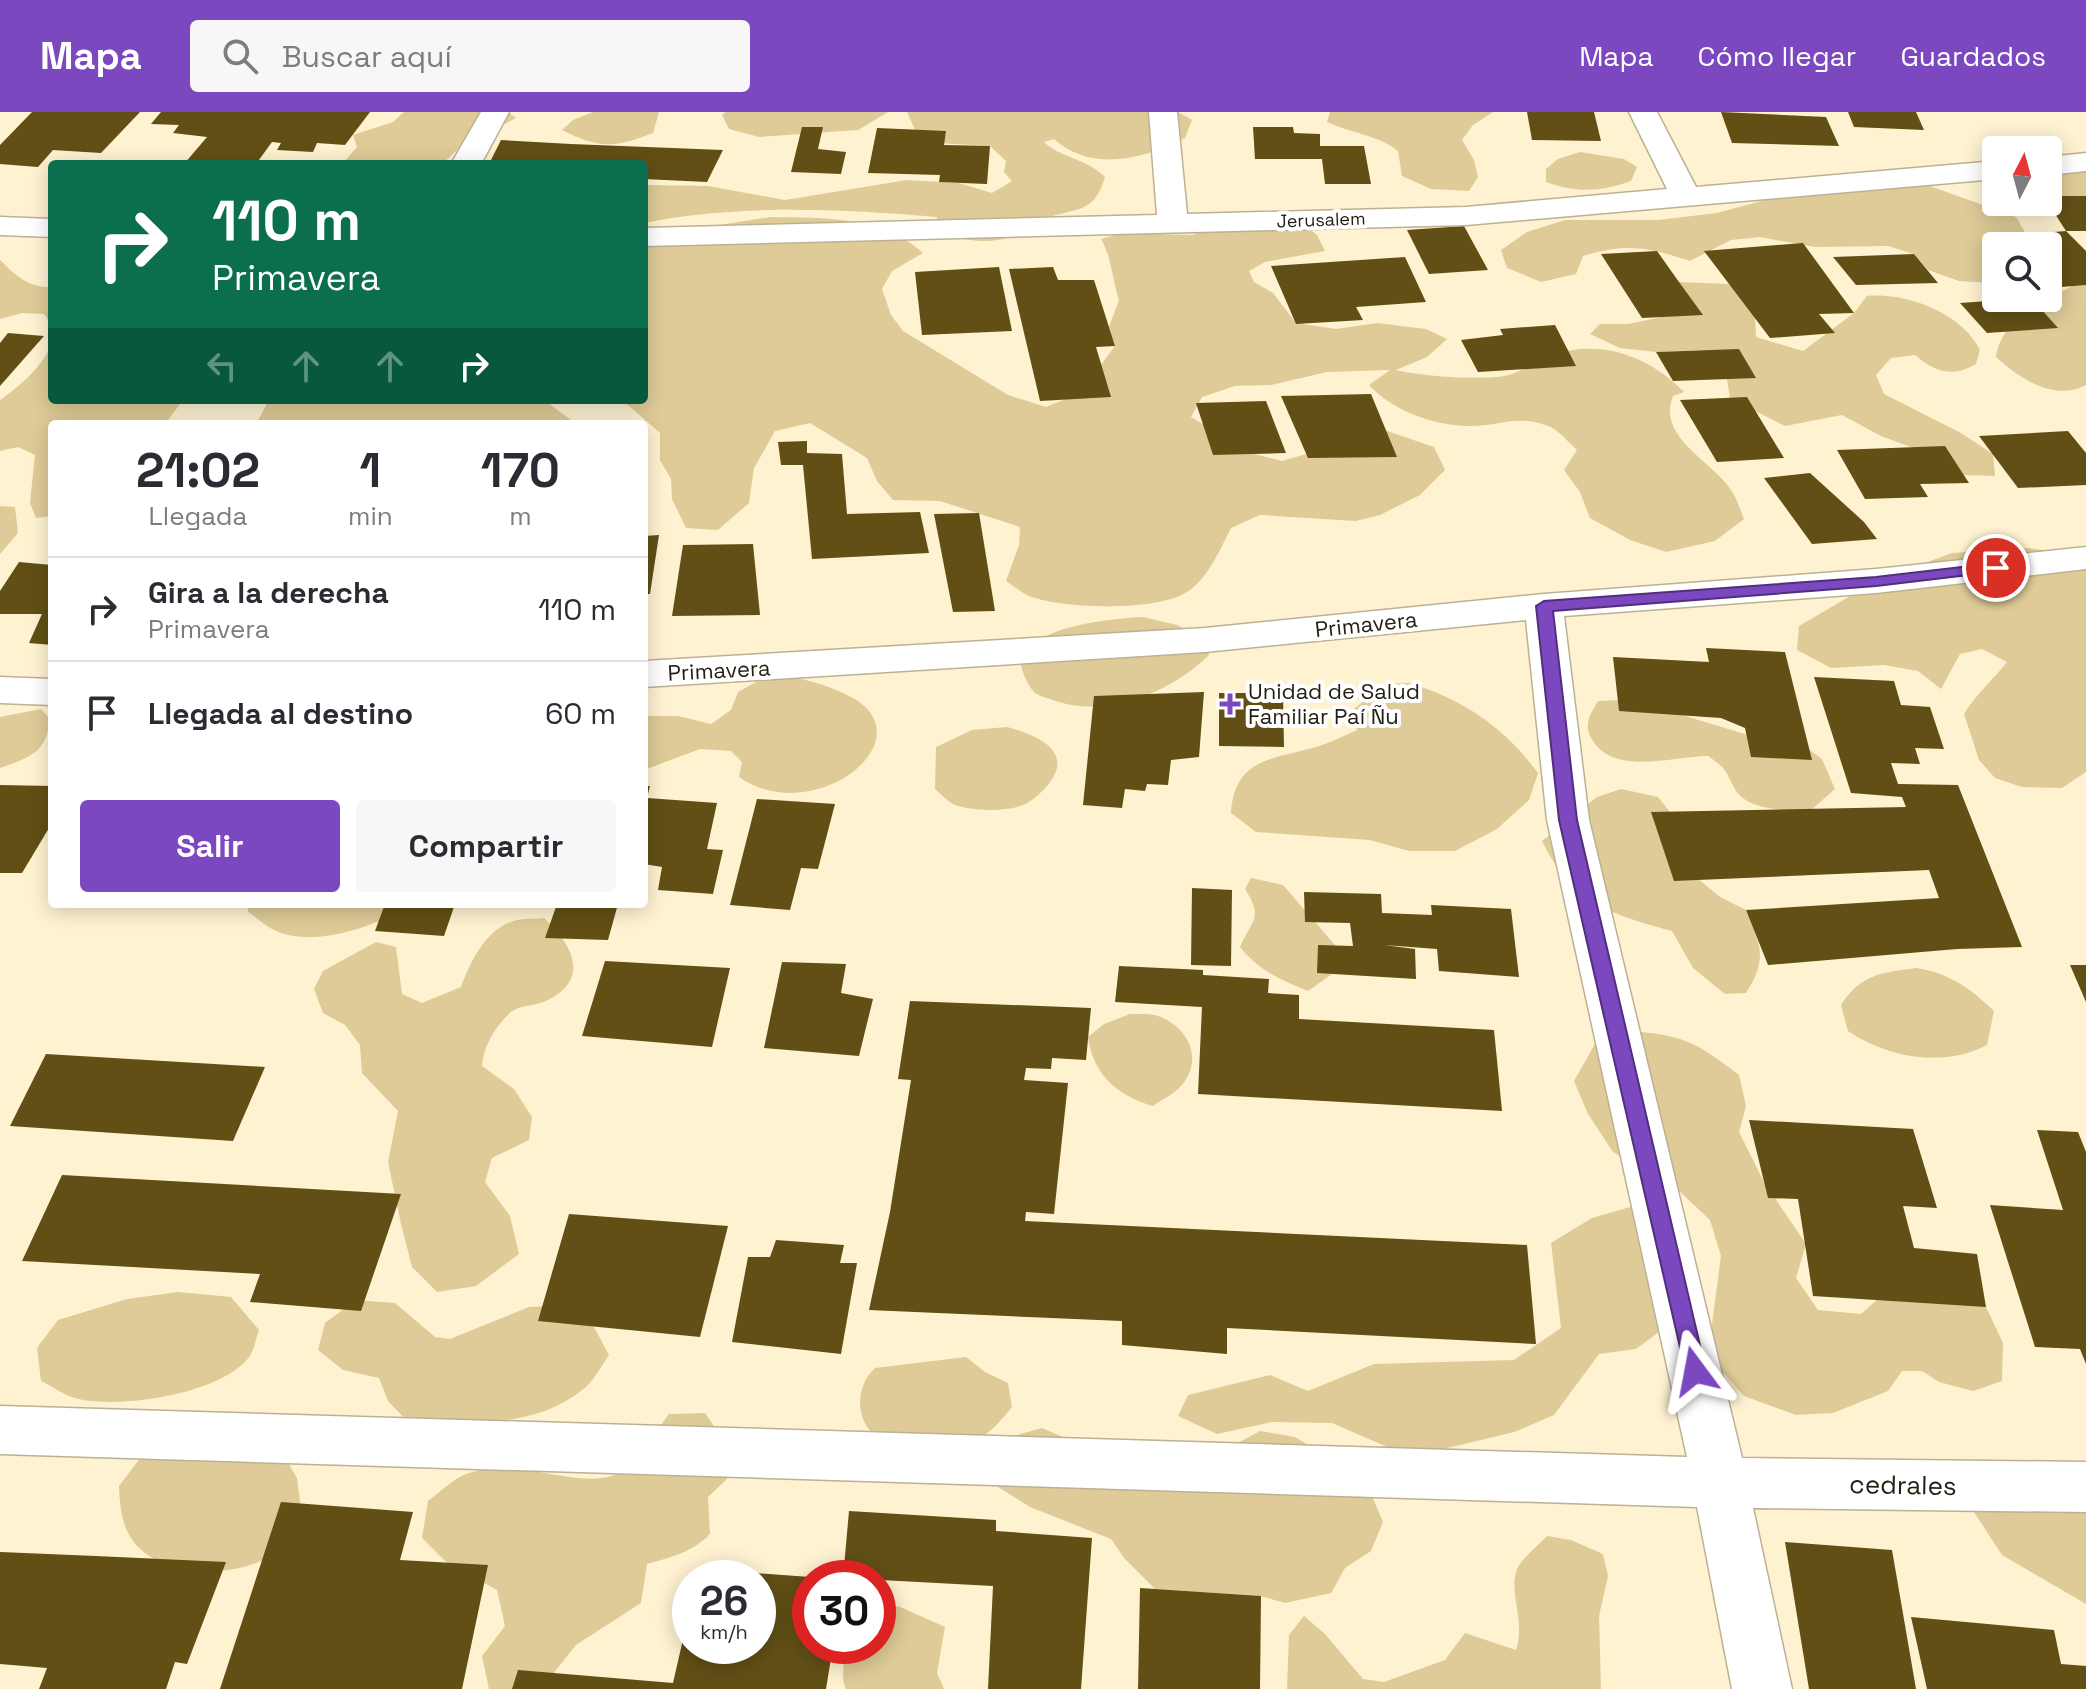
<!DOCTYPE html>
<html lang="es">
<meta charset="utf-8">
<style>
body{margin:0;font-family:"Space Grotesk",sans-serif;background:#f7f7f7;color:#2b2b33;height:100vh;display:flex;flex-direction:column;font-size:30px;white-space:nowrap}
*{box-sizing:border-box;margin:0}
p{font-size:26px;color:#7c7c81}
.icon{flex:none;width:44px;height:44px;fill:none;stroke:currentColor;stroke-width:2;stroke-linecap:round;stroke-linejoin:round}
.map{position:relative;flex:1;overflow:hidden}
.side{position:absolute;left:48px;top:308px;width:600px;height:488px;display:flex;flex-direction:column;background:#fff;border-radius:8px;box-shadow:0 4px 20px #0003}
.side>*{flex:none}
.banner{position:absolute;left:48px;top:48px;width:600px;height:244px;border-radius:8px;box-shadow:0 4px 20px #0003;background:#0b6e4f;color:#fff;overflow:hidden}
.needle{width:52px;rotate:6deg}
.fabs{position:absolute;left:1982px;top:24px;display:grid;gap:16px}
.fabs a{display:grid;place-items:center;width:80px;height:80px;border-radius:8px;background:#fff;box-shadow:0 4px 20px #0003;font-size:40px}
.speed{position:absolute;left:672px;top:1448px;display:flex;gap:16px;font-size:40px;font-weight:700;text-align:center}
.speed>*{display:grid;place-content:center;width:104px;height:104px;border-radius:50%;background:#fff;box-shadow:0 4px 20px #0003;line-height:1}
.speed small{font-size:20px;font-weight:400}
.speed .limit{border:12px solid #d22;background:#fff;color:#111}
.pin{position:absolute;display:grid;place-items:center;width:68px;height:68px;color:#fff;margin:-34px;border:4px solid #fff;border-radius:50%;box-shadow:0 2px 8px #0007}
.me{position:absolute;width:88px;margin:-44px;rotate:347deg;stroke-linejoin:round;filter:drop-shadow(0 0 6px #0008)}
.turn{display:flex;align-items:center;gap:28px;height:168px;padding:0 32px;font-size:36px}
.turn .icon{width:104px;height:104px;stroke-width:2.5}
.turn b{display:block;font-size:56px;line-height:68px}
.lanes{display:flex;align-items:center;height:76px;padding:0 32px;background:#0003;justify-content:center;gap:40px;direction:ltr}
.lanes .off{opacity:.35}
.eta{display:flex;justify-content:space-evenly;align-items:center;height:136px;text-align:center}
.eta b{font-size:48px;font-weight:700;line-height:56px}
.button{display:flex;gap:16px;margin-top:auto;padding:16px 32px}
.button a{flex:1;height:92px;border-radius:8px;background:#7c48c0;color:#fff;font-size:32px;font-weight:700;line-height:92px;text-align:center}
.button a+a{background:#f7f7f7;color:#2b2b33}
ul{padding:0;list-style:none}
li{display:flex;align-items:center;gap:24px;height:104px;padding:0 32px;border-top:2px solid #e1e1e2}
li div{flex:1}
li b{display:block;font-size:30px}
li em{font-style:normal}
header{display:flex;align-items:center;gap:48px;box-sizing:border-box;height:112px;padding:0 40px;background:#7c48c0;color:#fff}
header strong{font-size:38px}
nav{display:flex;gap:44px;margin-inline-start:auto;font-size:28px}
.search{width:560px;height:72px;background:#f7f7f7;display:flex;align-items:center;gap:20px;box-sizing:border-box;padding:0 28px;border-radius:8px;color:#7c7c81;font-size:30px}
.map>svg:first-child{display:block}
.green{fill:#decb97}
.building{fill:#614f15}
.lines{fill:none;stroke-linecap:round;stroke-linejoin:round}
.minor-casing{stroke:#bcb192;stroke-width:3}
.minor{fill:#fff;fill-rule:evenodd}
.route{fill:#7c48c0;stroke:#512f7d;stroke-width:2}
.poi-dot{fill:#7c48c0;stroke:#fff;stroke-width:3}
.labels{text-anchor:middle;stroke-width:8;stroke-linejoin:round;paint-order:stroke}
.far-street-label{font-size:18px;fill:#221e12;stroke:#fff}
.street-label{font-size:22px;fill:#221e12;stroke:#fff}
.poi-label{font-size:22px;fill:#221e12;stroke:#fff;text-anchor:start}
.near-street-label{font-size:26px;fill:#221e12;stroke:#fff}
</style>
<header>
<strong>Mapa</strong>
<div class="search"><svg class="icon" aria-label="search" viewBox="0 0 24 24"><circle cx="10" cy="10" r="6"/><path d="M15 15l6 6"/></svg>Buscar aquí</div>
<nav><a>Mapa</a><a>Cómo llegar</a><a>Guardados</a></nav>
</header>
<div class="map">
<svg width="2086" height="1577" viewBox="0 0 2086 1577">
<rect width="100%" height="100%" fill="#fef2d1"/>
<!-- green -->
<g class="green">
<path d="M404 0H508L516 6 459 36 442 52H342L357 35 353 23 393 10Z"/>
<path d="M593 0H659L653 21C615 36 599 37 562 18L573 8Z"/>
<path d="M726 0H888L858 18 759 25 729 17 722 3Z"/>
<path d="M907 0H1178L1192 8 1185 26C1144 47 1092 61 1054 27L1044 30C1062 47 1084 45 1105 65 1094 101 1080 95 1050 105 1036 110 1024 120 1011 125 985 133 961 128 937 119V105C838 97 742 92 644 111V73L708 74 785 88 907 68 959 71 992 81 1012 69 1004 60 1006 49 990 34 937 31 918 24Z"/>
<path d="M1330 0H1493L1473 13 1462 28 1474 48 1478 65 1469 79 1431 77 1402 64 1398 39C1378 23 1351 21 1327 10Z"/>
<path d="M1580 40 1624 47 1637 55 1631 69C1601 80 1576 81 1546 70V57L1558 47Z"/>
<path d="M2048 50H2086V97L2048 89Z"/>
<path d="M1905 65 2016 105 2026 122 2019 134H1996V166L1991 171 1959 169 1928 158 1914 142 1888 134 1815 135 1760 125 1731 128 1690 149C1646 135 1628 131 1583 144L1576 162 1541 170 1507 156 1501 138 1527 120 1565 108H1658L1717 101 1817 74Z"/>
<path d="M771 105C823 106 883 104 923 141L892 159 882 177 891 203 903 219 1008 283 1046 295 1080 281 1115 234 1109 215 1119 188C1112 167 1112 146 1101 127L1122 121 1193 123 1213 112 1299 109 1317 123 1325 139 1265 150 1249 159 1254 170 1273 181 1296 211 1336 217 1378 211 1426 217 1447 227 1427 245 1396 258C1420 264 1490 270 1512 262 1524 258 1533 250 1545 245 1596 226 1646 241 1684 280L1673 284C1656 325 1712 349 1731 378 1737 386 1740 398 1744 407L1715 429 1666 440 1630 428 1590 406 1580 380 1564 358 1577 338C1568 330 1559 318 1548 314 1514 302 1501 314 1470 314 1435 314 1393 299 1369 273L1390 258 1327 260 1271 273 1235 274 1202 285 1191 305 1254 342 1282 349 1387 319 1434 335 1445 358 1420 383 1380 403 1356 409 1260 403 1231 416C1220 437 1210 463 1190 478 1162 500 1065 497 1032 485 1023 482 1014 474 1006 469L1019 433 1020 415 940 389 893 388 877 369 867 346 810 311 775 319 754 356 749 391 718 418 686 416 672 387 671 367 660 348V321L622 288H644V132L700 116Z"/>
<path d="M0 148C16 164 29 176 52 175V214L44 202 22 201 0 207Z"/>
<path d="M2086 167V273C2054 290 2019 266 1996 245 2002 202 2052 186 2086 167Z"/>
<path d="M1679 170 1729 172 1754 188 1756 225 1803 239 1854 201 1867 184C1906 180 1962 201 1980 238L1976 252C1952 266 1935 260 1915 243L1891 246 1876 263 1884 282 1961 321 1993 342 1995 364 1963 363 1927 341 1881 324 1842 303 1785 314 1730 286 1727 267 1729 250 1701 238 1656 240 1620 236 1590 222 1600 212H1628L1662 205Z"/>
<path d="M52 228V288H183L165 312H52V404L36 406 30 391 35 343 18 335 0 339V288C18 276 49 249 52 228Z"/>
<path d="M269 288H544L571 308 587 312H256Z"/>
<path d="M0 394 15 395 18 421 0 442Z"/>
<path d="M2028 436 2086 444V660L2062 676 2022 675 1995 666 1979 648 1964 602C1976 582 1993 568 2007 550L1982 537 1960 542 1941 577 1918 559 1884 553 1831 556 1797 538 1799 514 1876 469 1952 441Z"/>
<path d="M1143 505 1177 513 1205 528 1209 543C1173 579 1107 607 1056 589 1050 587 1038 584 1034 580 1024 569 1021 553 1017 539 1058 513 1096 508 1143 505Z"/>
<path d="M781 565C806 566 823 572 845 582 934 622 816 719 739 665L742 650 731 639 700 637 644 658V604H678L711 612 731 598 738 580 756 570Z"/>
<path d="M1409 571C1463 587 1505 616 1538 661L1529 688 1497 717 1455 739H1409L1370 728 1256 720 1231 701C1235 642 1278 648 1322 633 1334 629 1345 623 1357 618L1354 597 1385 572Z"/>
<path d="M1648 587 1682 603 1768 629 1808 637 1822 647 1835 677 1811 698C1788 698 1748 700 1735 677 1724 657 1728 658 1708 644 1675 644 1615 664 1593 629 1583 614 1589 604 1598 589Z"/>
<path d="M41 597 50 607C46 642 30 645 0 656V605Z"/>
<path d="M1007 615C1033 622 1073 637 1051 669 1045 677 1032 690 1023 693 1007 700 971 699 955 693 948 690 941 682 935 677L936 635 972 618Z"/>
<path d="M1621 677 1658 685 1678 710 1664 739 1720 785 1746 798C1761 834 1768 847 1746 881L1725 882 1693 856 1672 819C1609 802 1572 790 1542 729L1597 685Z"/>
<path d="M1251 766 1283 773 1341 840 1332 862 1308 879C1281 868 1259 859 1240 835 1252 807 1264 807 1245 777Z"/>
<path d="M248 792H403L402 798C369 816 312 836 274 818 265 814 257 806 248 800Z"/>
<path d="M544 806C572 832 592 867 546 889 536 894 519 893 511 900 496 913 483 935 482 954L514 977 532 1005 529 1028 492 1046 485 1070 510 1104 519 1142 476 1174 437 1180 412 1155 401 1112 388 1050 398 999 362 961 360 933 345 913 323 901 314 877 323 859 376 830 396 835 402 882 422 891 461 875C470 851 485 819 511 810 520 806 534 807 544 806Z"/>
<path d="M1916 856C1949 861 1970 876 1994 899L1987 933C1943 956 1889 946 1848 919L1841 893C1861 862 1881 861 1916 856Z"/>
<path d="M1130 902C1140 902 1152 901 1161 905 1191 918 1204 951 1179 976 1172 983 1161 988 1153 994 1118 984 1093 963 1088 925L1104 912Z"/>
<path d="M1626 919C1682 922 1696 930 1739 963L1746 994 1739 1020 1764 1070 1806 1132 1796 1166 1818 1198 1861 1202 1887 1179 1986 1195 2003 1231 2002 1269 1973 1279 1939 1270 1922 1259H1902L1888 1279 1833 1301 1796 1303 1744 1284 1708 1243 1721 1144 1710 1108 1677 1077 1613 1040 1588 1002 1574 969 1595 932Z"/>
<path d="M1644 1091 1682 1203 1636 1237 1599 1242 1554 1303 1514 1320 1431 1340 1392 1337 1332 1311 1272 1310 1217 1322 1178 1304 1188 1283 1270 1263 1308 1279 1374 1252 1514 1248 1561 1216 1551 1131 1592 1106Z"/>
<path d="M178 1180 231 1185 259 1218C256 1225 255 1235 251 1242 227 1282 116 1298 75 1286 63 1283 52 1274 41 1269L37 1236 58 1208 127 1187Z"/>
<path d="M356 1188 395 1191 435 1225 450 1227 529 1195 566 1193 594 1215 609 1243C602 1253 595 1266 587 1274 535 1319 469 1310 406 1308L388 1289 379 1266 343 1258 318 1238 325 1211Z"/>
<path d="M966 1245 985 1260 1008 1271 1012 1295C997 1314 979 1333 953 1338 945 1340 892 1333 884 1330 855 1315 853 1276 875 1256Z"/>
<path d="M705 1301 732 1340 727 1367 708 1385 710 1422C693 1440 671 1445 647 1452L641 1491 576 1533 541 1577H489L482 1544 505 1514 497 1478 446 1450 422 1426 428 1389C440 1380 455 1365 469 1361 523 1344 581 1381 622 1360 635 1353 658 1316 669 1302Z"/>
<path d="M1042 1316 1070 1328 1221 1340 1260 1319 1295 1325 1365 1368 1383 1410 1371 1439 1345 1456 1331 1481 1285 1491 1261 1484 1155 1477 1125 1447 1111 1427 1030 1395 995 1373 993 1348 1013 1324Z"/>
<path d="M147 1337H280L297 1366 302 1405C294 1416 284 1436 272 1443 238 1465 170 1466 139 1436 122 1419 120 1397 119 1374Z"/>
<path d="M1992 1349 2069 1350 2086 1356V1492L2002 1443 1957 1374Z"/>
<path d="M1547 1424 1571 1428 1603 1442 1608 1464 1599 1504 1601 1577H1287L1289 1523 1304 1504 1325 1522 1363 1567 1384 1570 1445 1548 1465 1521 1516 1538C1526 1509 1508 1481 1517 1457 1522 1446 1539 1433 1547 1424Z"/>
<path d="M898 1494 945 1515 937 1561 944 1577H846L843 1568 844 1538 847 1534H878V1502Z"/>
</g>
<!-- building -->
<g class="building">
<path d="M32 0H140L101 41 53 38 38 55 0 52V33Z"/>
<path d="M161 0H370L345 33 317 31 313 40 277 38 281 31 272 30 256 52H184L207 25 173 21 179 13 151 12Z"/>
<path d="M1527 0H1594L1601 29 1532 28Z"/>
<path d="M1721 0 1826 5 1839 34 1732 31Z"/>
<path d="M1848 0H1916L1924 18 1854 15Z"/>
<path d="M802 15H823L818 37 846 40 841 62 791 60Z"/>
<path d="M1253 15H1293L1294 21 1320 22V34H1364L1371 72H1325L1322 47H1255Z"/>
<path d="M877 16 946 19 944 33 990 34 987 72 939 70 940 63 868 61Z"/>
<path d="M501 28 571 32 723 38 707 70 644 67V52H489Z"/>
<path d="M2048 84H2086V119H2066L2086 139V173L2048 176V134H1999L1990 125 2066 119 2048 91Z"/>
<path d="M1464 114 1488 158 1429 162 1407 118Z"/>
<path d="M1803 131 1854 201 1819 202 1835 221 1770 226 1704 139Z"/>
<path d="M1657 139 1679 170 1703 203 1642 206 1601 142Z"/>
<path d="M1914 142 1938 171 1856 173 1833 145Z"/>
<path d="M1405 145 1426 190 1356 195 1363 208 1296 212 1271 154Z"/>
<path d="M999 155 1012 219 922 223 915 160Z"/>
<path d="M1053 155 1058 168H1094L1115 234 1096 235 1111 285 1040 289 1009 157Z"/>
<path d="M2031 186 2058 216 1987 221 1960 191Z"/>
<path d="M1555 213 1576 254 1478 260 1461 228 1503 223 1500 217Z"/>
<path d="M8 221 44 224 0 274V231Z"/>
<path d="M1739 237 1756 266 1673 269 1656 240Z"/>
<path d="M1371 282 1397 345 1308 346 1281 284Z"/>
<path d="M1747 285 1784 346 1717 350 1680 288Z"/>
<path d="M1266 289 1286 341 1213 343 1196 291Z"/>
<path d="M2068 319 2086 341V373L2018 376 1979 324Z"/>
<path d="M807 329V341L842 342 847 402 920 400 929 441 812 447 803 353H781L778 330Z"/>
<path d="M1945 334 1969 371 1920 372 1928 385 1865 387 1837 338Z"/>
<path d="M1810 361 1864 410 1877 427 1812 432 1764 366Z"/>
<path d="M979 401 995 499 953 500 934 402Z"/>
<path d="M659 423 650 482H644V424Z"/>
<path d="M753 432 760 503 672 504 683 433Z"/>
<path d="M19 450 52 453V533L29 531 42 502H0V479Z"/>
<path d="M1706 536 1785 540 1812 648 1751 645 1745 616 1721 606 1619 599 1613 545 1709 550Z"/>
<path d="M1814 565 1894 569 1901 593 1930 595 1944 637 1915 636 1920 652 1891 651 1898 672 1958 673 2022 835 1957 837 1768 853 1746 798 1939 786 1929 758 1674 769 1651 700 1906 695 1902 685 1851 681Z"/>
<path d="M1204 580 1199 645 1171 648 1168 673 1147 672 1145 679 1125 677 1122 696 1083 693 1094 584Z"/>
<path d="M1219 581H1283L1284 635 1219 634Z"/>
<path d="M0 673 52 674V711L22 761H0Z"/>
<path d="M644 674H650L647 686 717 691 707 737 723 738 713 782 658 778 662 755 644 752Z"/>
<path d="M757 687 835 692 818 757 801 756 790 798 730 793Z"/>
<path d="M1192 776 1232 778 1231 854 1191 853Z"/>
<path d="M1304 780 1381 782 1382 801 1432 803 1431 793 1511 797 1519 865 1439 859 1437 837 1384 833 1415 837 1416 867 1317 861 1318 833 1353 834 1350 811 1305 810Z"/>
<path d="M385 792H455L444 824 375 819Z"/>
<path d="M557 792H618L608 828 545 826Z"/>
<path d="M605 849 730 856 712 935 582 924Z"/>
<path d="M782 850 846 852 841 881 873 887 859 944 764 936Z"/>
<path d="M2070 853H2086V890Z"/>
<path d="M1119 854 1203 858V863L1269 867 1268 881 1299 883V907L1494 918 1502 999 1198 982 1202 895 1115 890Z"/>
<path d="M910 889 1091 896 1086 948 1052 946 1051 957 1026 956 1024 968 1068 971 1054 1102 1026 1100 1025 1109 1527 1133 1536 1232 1227 1216V1242L1122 1233V1209L869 1198 890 1100 911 968 898 967Z"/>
<path d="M46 942 265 955 233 1029 10 1014Z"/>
<path d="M1749 1008 1913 1017 1937 1096 1903 1094 1914 1136 1977 1142 1986 1195 1813 1184 1798 1087 1768 1086Z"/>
<path d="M2037 1018 2078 1020 2086 1040V1252L2080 1237 2035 1235 1990 1093 2063 1098Z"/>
<path d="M62 1063 401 1082 361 1199 250 1190 260 1162 22 1149Z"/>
<path d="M569 1102 728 1114 700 1225 538 1209Z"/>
<path d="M776 1128 844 1133 840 1151H857L841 1242 732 1230 748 1145H770Z"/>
<path d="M281 1390 413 1400 400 1448 488 1453 462 1577H220Z"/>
<path d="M849 1399 996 1408V1419L1092 1426 1081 1577H988L993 1474 843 1466Z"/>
<path d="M1785 1430 1892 1438 1916 1577H1809Z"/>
<path d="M0 1440 96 1444 226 1450 187 1552 175 1550 166 1577H39L47 1556 0 1552Z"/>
<path d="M699 1457 810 1465V1534H833L826 1577H512L518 1558 673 1571 689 1501 690 1534H758V1466H697Z"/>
<path d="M1140 1476 1261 1484 1260 1577H1138Z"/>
<path d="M1911 1505 2054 1518 2061 1552 2086 1554V1577H1927Z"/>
</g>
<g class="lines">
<defs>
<g id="minor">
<path d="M481 0H509L481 52H451Z"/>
<path d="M1149 0H1177L1187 102 1466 95 1667 77 1629 0H1657L1696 75 1996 49V67L1466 113 644 134V116L1157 103Z"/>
<path d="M2086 41V59L2048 63V45Z"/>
<path d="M0 105 52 107V125L0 123Z"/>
<path d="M2086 435V457L1876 481 1564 504 1589 708 1742 1346 2086 1350V1400L1753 1396 1792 1577H1732L1697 1395 0 1342V1294L1687 1345 1547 708 1526 508 1205 540 644 575V549L1205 516 1544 482 1876 457Z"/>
<path d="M0 565 52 567V593L0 591Z"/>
</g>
</defs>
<!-- minor casing -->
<use href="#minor" class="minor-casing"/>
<!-- minor -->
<use href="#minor" class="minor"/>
</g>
<!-- route -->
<path class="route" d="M1996 451 2004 456 2002 459 1876 474 1553 499 1577 708 1706 1259 1703 1266 1695 1269 1687 1266 1559 708 1536 494 1544 489 1876 465Z"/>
<!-- markers -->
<path class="poi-dot" d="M1226 580h8v8h8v8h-8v8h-8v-8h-8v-8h8z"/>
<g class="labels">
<!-- far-street labels -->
<g class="far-street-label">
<text transform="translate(1321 108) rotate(-2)" y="6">Jerusalem</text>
</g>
<!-- street labels -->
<g class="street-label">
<text transform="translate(1366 512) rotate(-6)" y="8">Primavera</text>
<text transform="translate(719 558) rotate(-3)" y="8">Primavera</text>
</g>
<!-- poi labels -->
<g class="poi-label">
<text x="1248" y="587">Unidad de Salud<tspan x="1248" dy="25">Familiar Paí Ñu</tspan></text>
</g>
<!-- near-street labels -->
<g class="near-street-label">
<text transform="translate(1903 1373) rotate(1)" y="9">cedrales</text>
</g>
</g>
</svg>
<div class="fabs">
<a><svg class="needle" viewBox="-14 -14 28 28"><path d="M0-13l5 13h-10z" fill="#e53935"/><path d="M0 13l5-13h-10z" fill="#7c7c81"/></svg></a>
<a><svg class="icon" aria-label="search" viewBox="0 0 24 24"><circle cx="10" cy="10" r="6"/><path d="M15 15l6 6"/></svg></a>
</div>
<div class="speed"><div>26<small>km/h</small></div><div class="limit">30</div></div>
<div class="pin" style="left:1996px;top:456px;background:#d93025"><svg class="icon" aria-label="arrive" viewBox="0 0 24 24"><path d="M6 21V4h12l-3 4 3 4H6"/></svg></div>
<svg class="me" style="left:1695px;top:1259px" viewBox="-20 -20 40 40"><path d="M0-17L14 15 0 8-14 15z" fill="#7c48c0" stroke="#fff" stroke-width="4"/></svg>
<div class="banner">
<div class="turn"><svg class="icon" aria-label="right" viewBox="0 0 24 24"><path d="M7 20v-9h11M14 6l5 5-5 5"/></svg><div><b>110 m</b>Primavera</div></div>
<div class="lanes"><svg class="icon off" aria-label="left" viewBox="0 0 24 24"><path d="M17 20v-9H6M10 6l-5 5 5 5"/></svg><svg class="icon off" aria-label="ahead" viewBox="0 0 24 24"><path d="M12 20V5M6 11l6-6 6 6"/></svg><svg class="icon off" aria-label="ahead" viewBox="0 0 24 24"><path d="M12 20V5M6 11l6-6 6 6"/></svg><svg class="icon" aria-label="right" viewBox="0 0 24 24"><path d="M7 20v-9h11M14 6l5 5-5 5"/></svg></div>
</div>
<section class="side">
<div class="eta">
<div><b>21:02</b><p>Llegada</p></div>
<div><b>1</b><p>min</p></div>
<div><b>170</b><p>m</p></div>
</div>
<ul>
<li><svg class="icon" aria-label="right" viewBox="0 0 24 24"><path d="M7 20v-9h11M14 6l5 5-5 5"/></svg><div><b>Gira a la derecha</b><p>Primavera</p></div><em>110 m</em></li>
<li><svg class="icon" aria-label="arrive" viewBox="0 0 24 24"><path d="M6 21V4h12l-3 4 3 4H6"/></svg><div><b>Llegada al destino</b></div><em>60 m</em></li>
</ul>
<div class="button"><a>Salir</a><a>Compartir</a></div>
</section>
</div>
